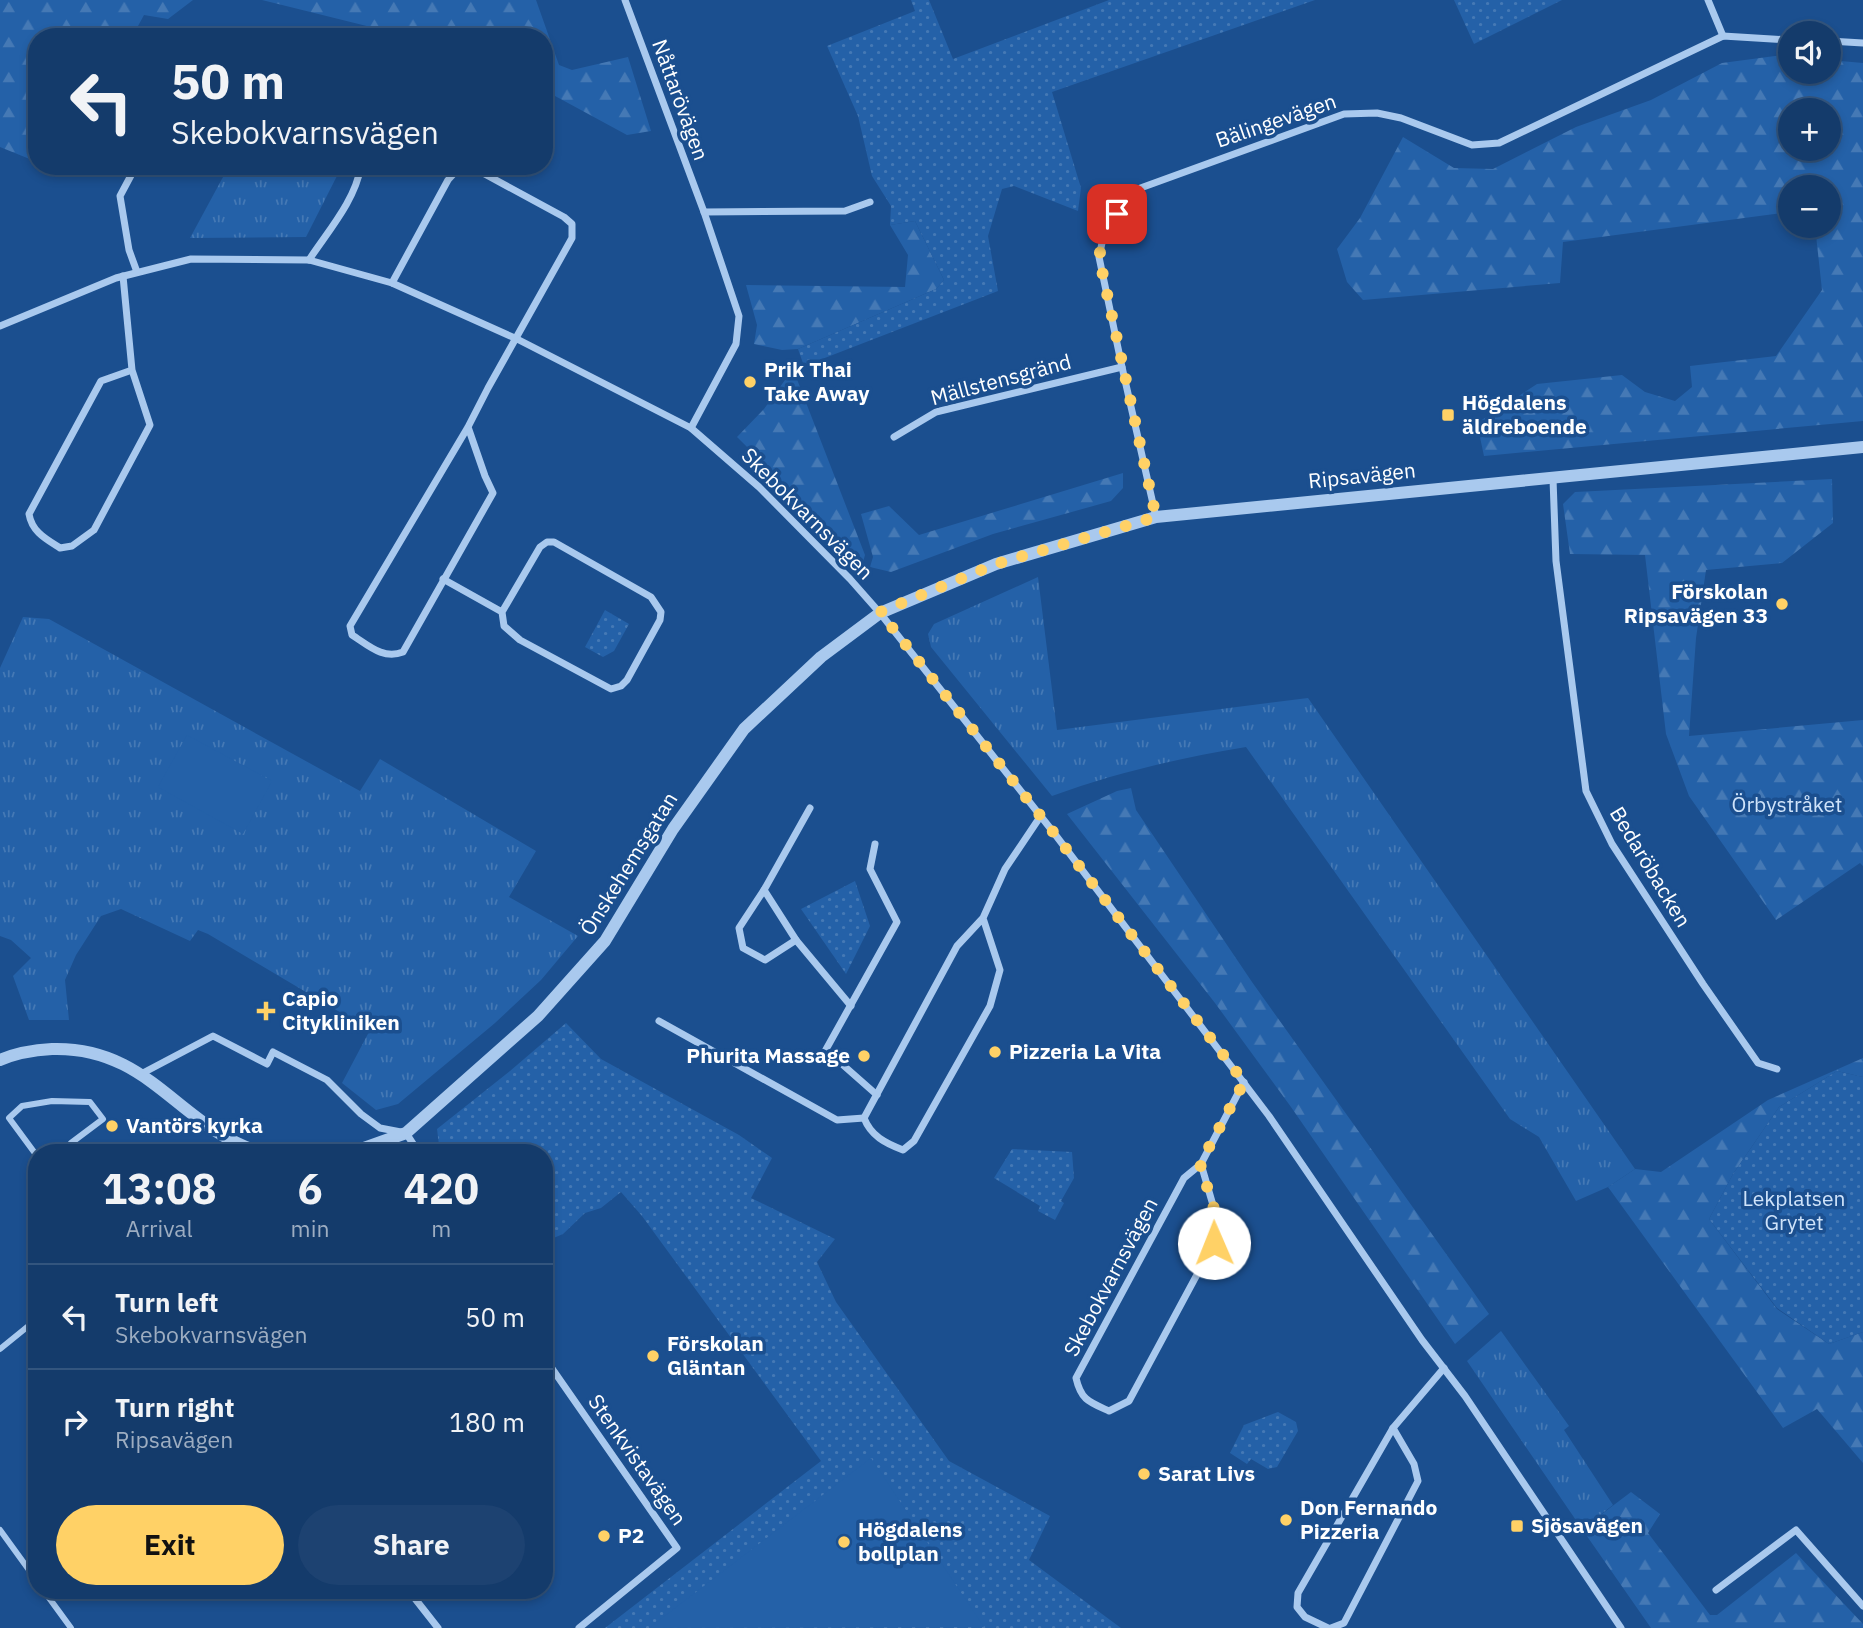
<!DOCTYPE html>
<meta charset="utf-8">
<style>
body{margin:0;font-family:"IBM Plex Sans",sans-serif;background:#1d4271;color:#f1f3f6;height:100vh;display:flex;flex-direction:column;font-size:26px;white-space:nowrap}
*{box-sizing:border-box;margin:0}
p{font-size:23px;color:#9dadc1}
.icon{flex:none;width:38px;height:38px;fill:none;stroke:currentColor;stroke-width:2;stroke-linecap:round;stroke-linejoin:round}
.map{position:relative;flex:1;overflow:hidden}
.side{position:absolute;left:28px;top:1144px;width:525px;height:455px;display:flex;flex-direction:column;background:#143b6b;border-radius:28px;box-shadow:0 4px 10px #0003,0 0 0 2px #33557e}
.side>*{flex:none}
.guide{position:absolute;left:28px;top:28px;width:525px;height:147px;border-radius:28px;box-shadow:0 4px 10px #0003,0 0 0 2px #33557e;background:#143b6b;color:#f1f3f6;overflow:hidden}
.controls{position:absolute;left:1778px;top:21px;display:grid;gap:14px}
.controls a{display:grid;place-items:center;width:63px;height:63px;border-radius:50%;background:#143b6b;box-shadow:0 4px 10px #0003,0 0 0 2px #33557e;font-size:35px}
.pin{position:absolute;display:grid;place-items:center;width:60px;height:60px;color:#fff;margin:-30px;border-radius:14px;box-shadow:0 4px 10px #0006}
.me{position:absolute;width:77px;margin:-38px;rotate:359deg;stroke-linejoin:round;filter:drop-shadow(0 0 5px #0008)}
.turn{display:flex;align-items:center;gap:24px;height:147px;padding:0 28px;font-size:32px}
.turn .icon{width:91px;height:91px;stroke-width:2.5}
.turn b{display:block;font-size:49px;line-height:60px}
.eta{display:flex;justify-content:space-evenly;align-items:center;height:119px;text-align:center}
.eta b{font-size:42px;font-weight:800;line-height:49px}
.action{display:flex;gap:14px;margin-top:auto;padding:14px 28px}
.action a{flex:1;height:80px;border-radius:42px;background:#ffd166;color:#111;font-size:28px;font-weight:800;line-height:80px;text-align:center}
.action a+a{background:#1d4271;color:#f1f3f6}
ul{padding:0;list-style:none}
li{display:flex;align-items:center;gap:21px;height:105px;padding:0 28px;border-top:2px solid #33557e}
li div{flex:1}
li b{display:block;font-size:26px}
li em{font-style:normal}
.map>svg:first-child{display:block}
.grass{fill:url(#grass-tufts)}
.forest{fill:url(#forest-firs);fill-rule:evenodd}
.park{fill:url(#park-dots)}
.garden{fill:#2461a8}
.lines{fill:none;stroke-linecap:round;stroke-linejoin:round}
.pedestrian{stroke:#a9c9ee;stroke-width:6}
.minor{stroke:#a9c9ee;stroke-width:7}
.tertiary{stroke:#a9c9ee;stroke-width:12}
.route{stroke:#ffd166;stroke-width:12;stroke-dasharray:0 21.6}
.poi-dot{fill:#ffd166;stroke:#1b4f8f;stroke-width:2.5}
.labels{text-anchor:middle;stroke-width:7;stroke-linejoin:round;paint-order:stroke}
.street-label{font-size:21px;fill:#fff;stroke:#1b4f8f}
.poi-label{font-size:21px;font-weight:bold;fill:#fff;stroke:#1b4f8f;text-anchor:start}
.park-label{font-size:21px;fill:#cfe3fa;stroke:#1b4f8f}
</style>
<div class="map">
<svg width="1863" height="1628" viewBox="0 0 1863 1628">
<defs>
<pattern id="grass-tufts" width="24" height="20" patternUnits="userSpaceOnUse" patternTransform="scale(1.75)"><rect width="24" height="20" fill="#2461a8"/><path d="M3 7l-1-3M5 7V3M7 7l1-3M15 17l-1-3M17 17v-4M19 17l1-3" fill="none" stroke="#4579b5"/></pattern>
<pattern id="forest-firs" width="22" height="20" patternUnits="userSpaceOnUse" patternTransform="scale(1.75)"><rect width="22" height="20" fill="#2461a8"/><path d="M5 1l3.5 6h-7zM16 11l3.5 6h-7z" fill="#4579b5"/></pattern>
<pattern id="park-dots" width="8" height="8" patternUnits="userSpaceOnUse" patternTransform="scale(1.75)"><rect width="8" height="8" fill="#2461a8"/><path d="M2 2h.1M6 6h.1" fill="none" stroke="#4579b5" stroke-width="1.8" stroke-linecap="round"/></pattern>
</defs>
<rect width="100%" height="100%" fill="#1b4f8f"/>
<!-- grass -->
<g class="grass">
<path d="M229 166H342L306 237 190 238Z"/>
<path d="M1038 577 1057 730 1308 698 1635 1169 1608 1187 1576 1201 1539 1137 1510 1119 1246 747C1179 758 1115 773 1052 796L931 647 928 634 934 624Z"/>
<path d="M23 617 49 619 360 791 380 759 536 851 509 897 578 936 541 980 495 1023 398 1104 376 1110 342 1083 370 1030 208 934 198 930 190 941 121 909 101 916 76 955 65 980 69 1020H29L13 976 31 958 11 940 0 936V668Z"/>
<path d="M1501 1331 1569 1426 1564 1430 1613 1505 1582 1529 1467 1361Z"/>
</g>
<!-- forest -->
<g class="forest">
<path d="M0 0H193L168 19 144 15 132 37H37V162L0 147Z"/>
<path d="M262 0H536L559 65 572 70 628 57 651 131 627 135 544 90V37H411Z"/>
<path d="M1775 56 1790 57V72H1829V60L1863 63V421L1484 456 1477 423 1537 384 1622 375 1645 392 1675 401 1692 387 1690 366 1776 356 1822 290 1815 226H1829V187H1790V212L1563 242 1560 283 1363 300 1347 282 1337 249 1360 218 1403 137 1454 168 1493 169 1576 127 1651 100 1722 63ZM1790 110H1829V149H1790Z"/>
<path d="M915 221 944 280 936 289 798 349 782 350 754 344 757 325 746 285 905 287 908 255 890 225Z"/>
<path d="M793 369 865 555 863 562 737 437 764 409Z"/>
<path d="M1123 473V488L1111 501 993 534 891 572 870 567 873 557 861 514 889 506 919 535Z"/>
<path d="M1832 479 1833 523 1782 563 1706 570 1696 638 1689 736 1863 720V866L1860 863 1776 920 1689 796 1666 734 1645 555 1570 554 1563 504 1575 492Z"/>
<path d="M1131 788 1136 810 1252 982 1489 1314 1455 1344 1291 1107 1215 1003 1067 814 1117 791Z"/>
<path d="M1863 1058V1077L1837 1071 1779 1107 1733 1174 1709 1219 1777 1309 1829 1344 1863 1332V1463L1817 1409 1783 1428 1608 1187 1635 1169 1661 1172 1768 1100Z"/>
<path d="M1631 1492 1660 1514 1648 1533 1710 1615H1717L1796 1553 1863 1624V1628H1651L1582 1529Z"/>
</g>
<!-- park -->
<g class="park">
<path d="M911 0H929L953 59 1109 0H1315L1052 92 1081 188 1078 211 1014 186 1002 189 988 236 998 291 804 366 798 349 936 289 944 280 915 221 890 225 891 206 872 176 858 116 827 46 915 11Z"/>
<path d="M1454 0H1562L1474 44Z"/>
<path d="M605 610 629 624 614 651 603 657 585 647Z"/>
<path d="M855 881 870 926 846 974 801 909Z"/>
<path d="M566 1023 601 1059 739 1135 772 1158 751 1198 835 1239 817 1262 836 1302 949 1461 1050 1516 1029 1560 1121 1628H605L821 1461 642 1216 621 1192 601 1208 585 1213 563 1234 544 1242V1153H443L439 1145 437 1129 510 1071Z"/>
<path d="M1837 1071 1863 1077V1332L1829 1344 1777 1308 1709 1219 1733 1174 1779 1107Z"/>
<path d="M1012 1149 1072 1152 1074 1178 1061 1201 1064 1203 1055 1220 1038 1211 1040 1206 994 1178Z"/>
<path d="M1278 1412 1296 1422 1298 1431 1277 1467 1268 1469 1251 1459 1247 1464 1230 1453 1244 1425Z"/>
</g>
<!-- garden -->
<g class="garden">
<path d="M187 735 272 781 243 834 158 787Z"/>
<path d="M871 1458 984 1627 649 1628Z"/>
</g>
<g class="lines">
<!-- pedestrian -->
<g class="pedestrian">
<path d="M37 1156 9 1118 22 1106 52 1101 90 1102 103 1119 71 1143 79 1153"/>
<path d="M0 1349 37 1319"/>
<path d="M0 1530 37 1581"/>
<path d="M44 1591 71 1628"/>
</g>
<!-- minor -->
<g class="minor">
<path d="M625 0 704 212 739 316 736 344 691 428"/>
<path d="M1708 0 1723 36"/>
<path d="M1829 41 1863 43"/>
<path d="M136 166 120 196 129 250 137 272"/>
<path d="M704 212 845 211 870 202"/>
<path d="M309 260C328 231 355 201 361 166"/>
<path d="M123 276 132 370 150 425 94 530 72 546 60 548C46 539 32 532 29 514L101 381 132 370"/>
<path d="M392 283 448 180 459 168 470 166 564 217 572 224V238L488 388 468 427 350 626 352 635C368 645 383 660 403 652L493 493 485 476 468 427"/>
<path d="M0 326 116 278 191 259 309 260 392 283 517 339 691 428 759 487 850 579 880 613 1054 833 1269 1116 1422 1340 1465 1396 1621 1628"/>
<path d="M894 437 936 412 1122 367"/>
<path d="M1553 479 1556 561 1586 791 1612 844 1703 984 1758 1063 1777 1069"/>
<path d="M1156 517 1122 367 1099 257 1105 229 1135 190 1344 114 1377 113 1401 118 1472 145 1499 143 1723 36 1790 40"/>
<path d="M443 579 502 612 504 626 520 640 611 689 621 686 627 680 660 620 661 612 651 597 554 542H547L540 547 502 612"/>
<path d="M810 808 764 890 796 940 851 1006"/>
<path d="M875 844 870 869 897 922 824 1053 843 1065 877 1095"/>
<path d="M764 890 739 928 743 948 765 960 796 940"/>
<path d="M983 918 1000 970 990 1006 914 1141 903 1150C885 1143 871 1136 864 1118L957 946 983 918 1005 869 1040 817"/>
<path d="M659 1021 837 1120 864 1118"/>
<path d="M141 1074 213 1036 267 1064 273 1052 327 1080 361 1114 380 1128 406 1133 419 1153"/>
<path d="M1201 1164 1215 1212 1214 1243 1129 1401 1109 1411C1089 1402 1081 1400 1076 1378L1184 1178 1201 1164 1244 1082"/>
<path d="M544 1357 677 1548 579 1628"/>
<path d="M1716 1590 1796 1530 1863 1606"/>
<path d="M409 1591 438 1628"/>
<path d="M1328 1628 1305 1617 1297 1607 1298 1593 1393 1428 1444 1368"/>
<path d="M1331 1628 1344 1623 1418 1481 1414 1464 1393 1428"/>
</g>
<!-- tertiary -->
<g class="tertiary">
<path d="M0 1060C16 1053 35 1050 52 1049 151 1046 179 1129 263 1153"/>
<path d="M350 1153 406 1133 538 1016 605 941 673 829 744 729 821 657 880 613 996 564 1156 517 1863 447"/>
</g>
</g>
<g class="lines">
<!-- route -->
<path class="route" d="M1117 214 1105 229 1099 257 1156 517 996 564 880 612 1054 833 1244 1082 1200 1164 1215 1212 1214 1243"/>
</g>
<!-- markers -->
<g class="poi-dot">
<circle cx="750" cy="382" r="7"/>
<rect x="1441" y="408" width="14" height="14" rx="3.5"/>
<circle cx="1782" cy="604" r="7"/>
<path d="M262.5 1000.5h7v7h7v7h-7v7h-7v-7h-7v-7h7z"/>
<circle cx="995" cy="1052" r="7"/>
<circle cx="864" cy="1056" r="7"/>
<circle cx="112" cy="1126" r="7"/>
<circle cx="653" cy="1356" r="7"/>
<circle cx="1144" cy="1474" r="7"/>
<circle cx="1286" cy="1520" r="7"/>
<rect x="1510" y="1519" width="14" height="14" rx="3.5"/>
<circle cx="604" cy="1536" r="7"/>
<circle cx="844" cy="1542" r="7"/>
</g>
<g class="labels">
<!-- street labels -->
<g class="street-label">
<text transform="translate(680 100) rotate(70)" y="7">Nåttarövägen</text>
<text transform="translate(1276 121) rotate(-19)" y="7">Bälingevägen</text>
<text transform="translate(1001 380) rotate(-15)" y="7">Mällstensgränd</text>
<text transform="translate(1362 476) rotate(-6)" y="7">Ripsavägen</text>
<text transform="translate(807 514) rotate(45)" y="7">Skebokvarnsvägen</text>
<text transform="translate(629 864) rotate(-58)" y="7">Önskehemsgatan</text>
<text transform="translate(1650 867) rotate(59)" y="7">Bedaröbacken</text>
<text transform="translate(1111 1277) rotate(-62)" y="7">Skebokvarnsvägen</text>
<text transform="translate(637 1460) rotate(55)" y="7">Stenkvistavägen</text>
</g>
<!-- poi labels -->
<g class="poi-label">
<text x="764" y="377">Prik Thai<tspan x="764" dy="24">Take Away</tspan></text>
<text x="1462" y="410">Högdalens<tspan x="1462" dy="24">äldreboende</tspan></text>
<text x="1768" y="599" text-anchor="end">Förskolan<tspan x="1768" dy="24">Ripsavägen 33</tspan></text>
<text x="282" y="1006">Capio<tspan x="282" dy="24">Citykliniken</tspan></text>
<text x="1009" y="1059">Pizzeria La Vita</text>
<text x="850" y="1063" text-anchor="end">Phurita Massage</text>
<text x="126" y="1133">Vantörs kyrka</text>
<text x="667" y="1351">Förskolan<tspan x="667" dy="24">Gläntan</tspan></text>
<text x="1158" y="1481">Sarat Livs</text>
<text x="1300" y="1515">Don Fernando<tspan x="1300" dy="24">Pizzeria</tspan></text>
<text x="1531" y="1533">Sjösavägen</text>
<text x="858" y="1537">Högdalens<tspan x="858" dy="24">bollplan</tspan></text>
<text x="618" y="1543">P2</text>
</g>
<!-- park labels -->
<g class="park-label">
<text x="1787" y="812">Örbystråket</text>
<text x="1794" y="1206">Lekplatsen<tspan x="1794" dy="24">Grytet</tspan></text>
</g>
</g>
</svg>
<div class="controls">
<a><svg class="icon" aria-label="sound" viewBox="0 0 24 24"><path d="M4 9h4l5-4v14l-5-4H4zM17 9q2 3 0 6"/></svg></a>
<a>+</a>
<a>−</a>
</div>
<div class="pin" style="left:1117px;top:214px;background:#d93025"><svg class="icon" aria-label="arrive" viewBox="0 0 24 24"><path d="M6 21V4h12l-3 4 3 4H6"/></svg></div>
<svg class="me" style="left:1214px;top:1243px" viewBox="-20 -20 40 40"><circle r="19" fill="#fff"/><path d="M0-13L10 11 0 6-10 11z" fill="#ffd166"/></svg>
<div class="guide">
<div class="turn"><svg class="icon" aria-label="left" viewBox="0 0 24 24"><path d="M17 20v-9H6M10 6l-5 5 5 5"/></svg><div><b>50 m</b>Skebokvarnsvägen</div></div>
</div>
<section class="side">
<div class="eta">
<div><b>13:08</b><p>Arrival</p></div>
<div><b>6</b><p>min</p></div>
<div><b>420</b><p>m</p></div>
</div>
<ul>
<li><svg class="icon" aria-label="left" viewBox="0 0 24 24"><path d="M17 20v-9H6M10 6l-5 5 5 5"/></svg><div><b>Turn left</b><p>Skebokvarnsvägen</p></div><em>50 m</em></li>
<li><svg class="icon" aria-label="right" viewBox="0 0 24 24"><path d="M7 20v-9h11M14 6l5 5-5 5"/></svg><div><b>Turn right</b><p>Ripsavägen</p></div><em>180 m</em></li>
</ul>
<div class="action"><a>Exit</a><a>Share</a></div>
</section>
</div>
